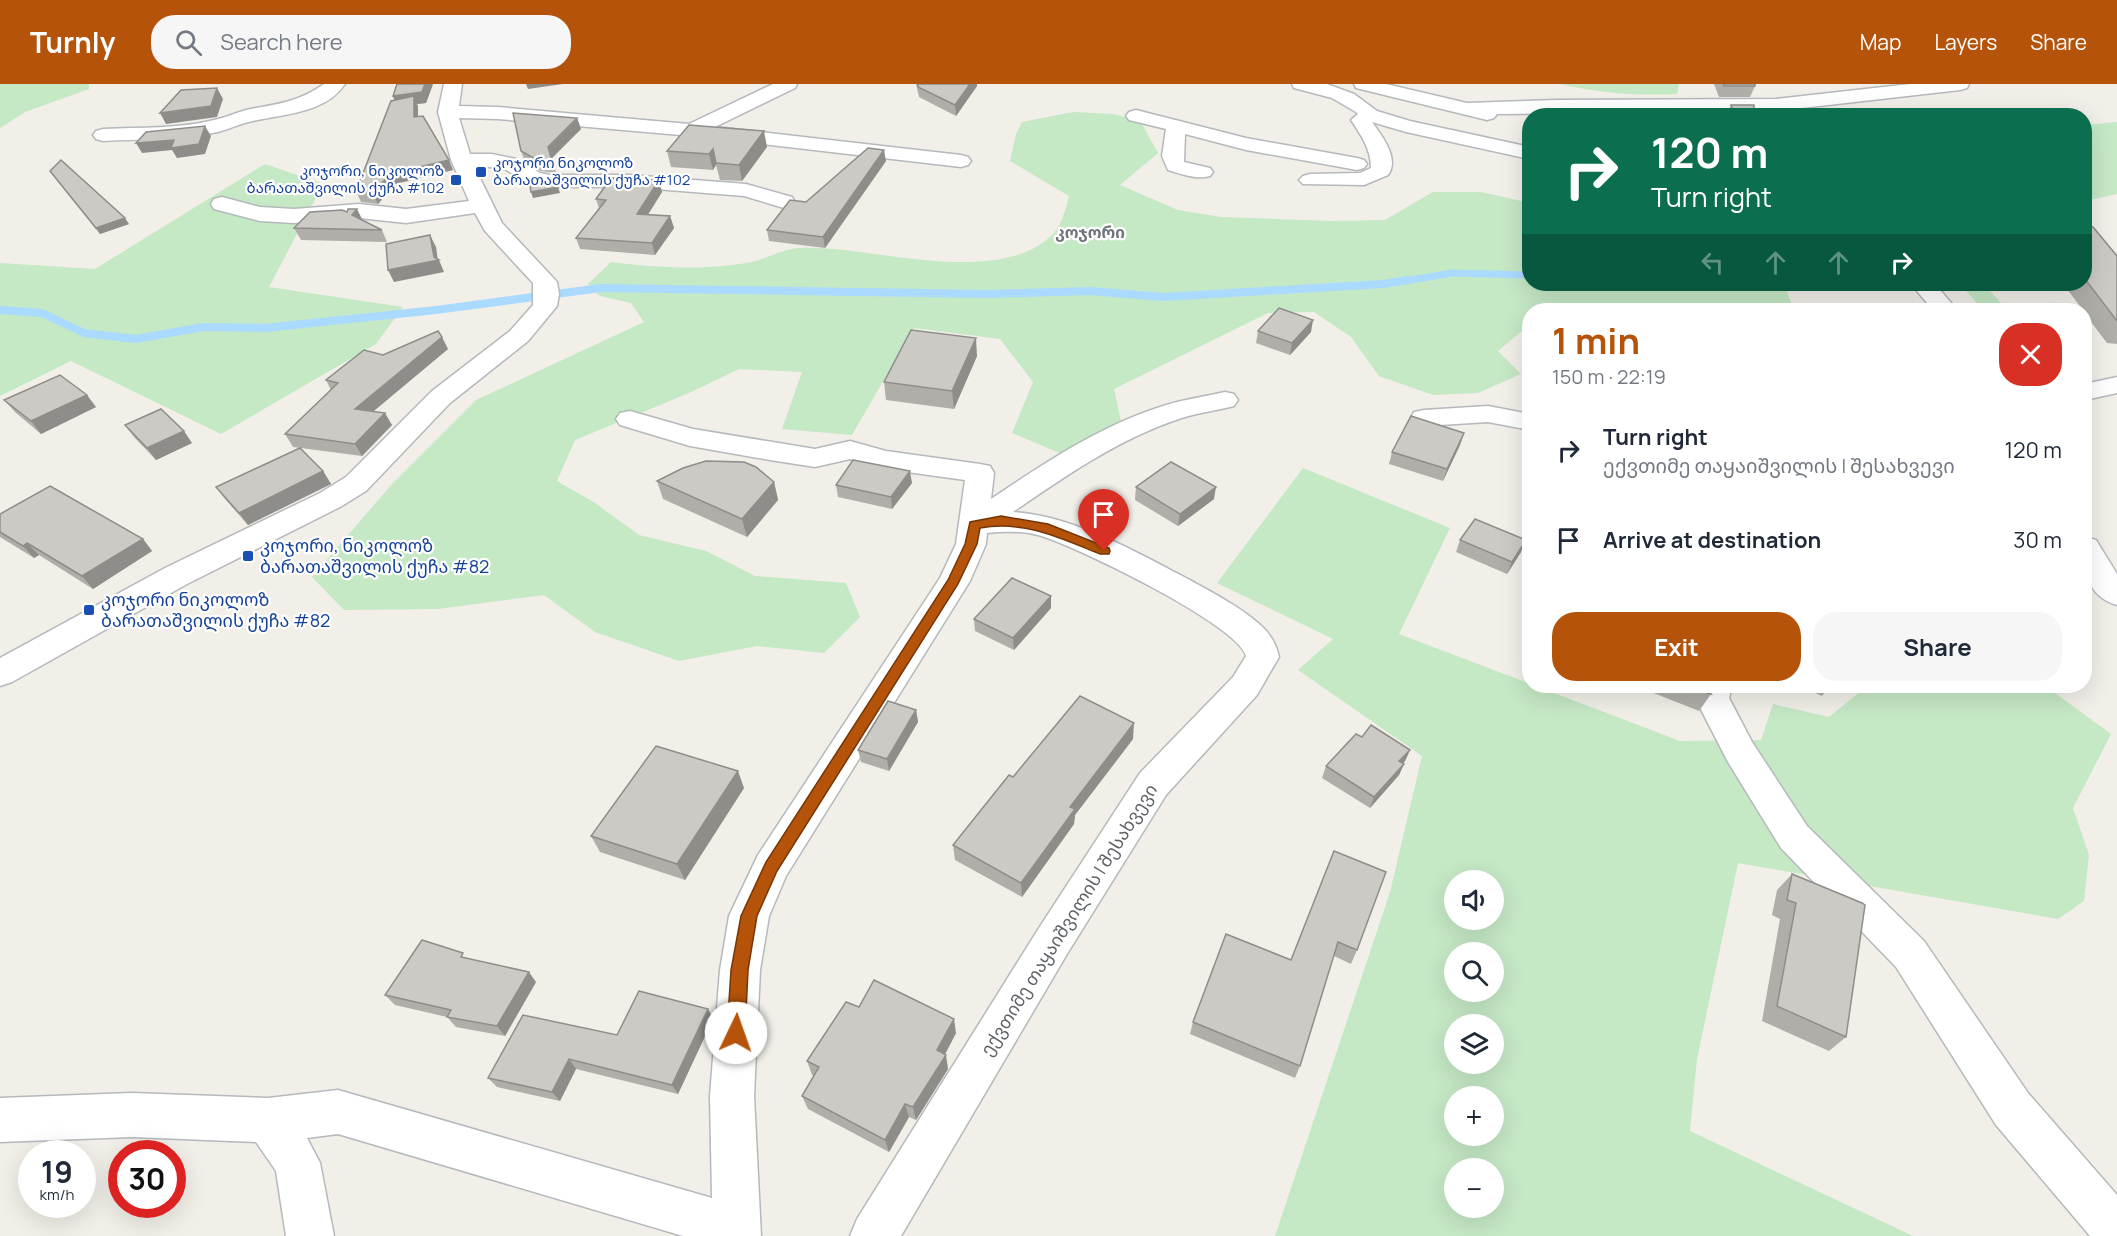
<!DOCTYPE html>
<meta charset="utf-8">
<style>
body{margin:0;font-family:Manrope,"Noto Sans Georgian",sans-serif;background:#f6f6f7;color:#1f2937;height:100vh;display:flex;flex-direction:column;font-size:22px;white-space:nowrap}
*{box-sizing:border-box;margin:0}
p{font-size:20px;color:#747a83}
.icon{flex:none;width:33px;height:33px;fill:none;stroke:currentColor;stroke-width:2;stroke-linecap:round;stroke-linejoin:round}
.map{position:relative;flex:1;overflow:hidden}
.details{position:absolute;left:1522px;top:219px;width:570px;height:390px;display:flex;flex-direction:column;background:#fff;border-radius:24px;box-shadow:0 6px 24px #0002}
.details>*{flex:none}
.banner{position:absolute;left:1522px;top:24px;width:570px;height:183px;border-radius:24px;box-shadow:0 6px 24px #0002;background:#0b6e4f;color:#fff;overflow:hidden}
.fabs{position:absolute;left:1444px;top:786px;display:grid;gap:12px}
.fabs a{display:grid;place-items:center;width:60px;height:60px;border-radius:50%;background:#fff;box-shadow:0 6px 24px #0002;font-size:30px}
.speed{position:absolute;left:18px;top:1056px;display:flex;gap:12px;font-size:30px;font-weight:700;text-align:center}
.speed>*{display:grid;place-content:center;width:78px;height:78px;border-radius:50%;background:#fff;box-shadow:0 6px 24px #0002;line-height:1}
.speed small{font-size:15px;font-weight:400}
.speed .limit{border:9px solid #d22;background:#fff;color:#111}
.pin{position:absolute;display:grid;place-items:center;width:51px;height:51px;color:#fff;margin:-62px -26px;border-radius:50% 50% 50% 0;rotate:-45deg;box-shadow:0 0 6px #0007}
.pin .icon{rotate:45deg}
.me{position:absolute;width:66px;margin:-33px;rotate:3deg;stroke-linejoin:round;filter:drop-shadow(0 0 4px #0008)}
.turn{display:flex;align-items:center;gap:21px;height:126px;padding:0 30px;font-size:27px}
.turn .icon{width:78px;height:78px;stroke-width:2.5}
.turn b{display:block;font-size:42px;line-height:51px}
.lanes{display:flex;align-items:center;height:57px;padding:0 30px;background:#0003;justify-content:center;gap:30px;direction:ltr}
.lanes .off{opacity:.35}
.round{display:grid;place-items:center;flex:none;width:63px;height:63px;border-radius:24px;background:#f6f6f7}
.summary{display:flex;align-items:center;justify-content:space-between;height:102px;padding:0 30px}
h1{font-size:36px;font-weight:700;line-height:45px;color:#b45309}
.button{display:flex;gap:12px;margin-top:auto;padding:12px 30px}
.button a{flex:1;height:69px;border-radius:24px;background:#b45309;color:#fff;font-size:24px;font-weight:700;line-height:69px;text-align:center}
.button a+a{background:#f6f6f7;color:#1f2937}
ul{padding:0;list-style:none}
li{display:flex;align-items:center;gap:18px;height:90px;padding:0 30px}
li div{flex:1}
li b{display:block;font-size:22px}
li em{font-style:normal}
header{display:flex;align-items:center;gap:36px;box-sizing:border-box;height:84px;padding:0 30px;background:#b45309;color:#fff}
header strong{font-size:28px}
nav{display:flex;gap:33px;margin-inline-start:auto;font-size:21px}
.search{width:420px;height:54px;background:#f6f6f7;display:flex;align-items:center;gap:15px;box-sizing:border-box;padding:0 21px;border-radius:24px;color:#747a83;font-size:22px}
.map>svg:first-child{display:block}
.green{fill:#c5e8c5;fill-rule:evenodd}
.lines{fill:none;stroke-linecap:round;stroke-linejoin:round}
.stream-far1{stroke:#aadaff;stroke-width:7}
.stream{stroke:#aadaff;stroke-width:8}
.minor-casing{stroke:#b5b8bc;stroke-width:3}
.minor{fill:#fff;fill-rule:evenodd}
.wall{fill:#afaea9}
.shaded-wall{fill:#8f8d8a}
.building{fill:#cccac5;stroke:#8f8d8a;stroke-width:1.5}
.route{fill:#b45309;stroke:#753606;stroke-width:1.5}
.transit-dot{fill:#1a4fb4;stroke:#fff;stroke-width:2}
.labels{text-anchor:middle;stroke-width:4.5;stroke-linejoin:round;paint-order:stroke}
.far-transit-label{font-size:15px;fill:#164399;stroke:#fff;text-anchor:start}
.far-neighbourhood-label{font-size:16px;font-weight:bold;fill:#70757a;stroke:#fff}
.transit-label{font-size:18px;fill:#164399;stroke:#fff;text-anchor:start}
.street-label{font-size:18px;fill:#5f6368;stroke:#fff}
</style>
<header>
<strong>Turnly</strong>
<div class="search"><svg class="icon" aria-label="search" viewBox="0 0 24 24"><circle cx="10" cy="10" r="6"/><path d="M15 15l6 6"/></svg>Search here</div>
<nav><a>Map</a><a>Layers</a><a>Share</a></nav>
</header>
<div class="map">
<svg width="2117" height="1152" viewBox="0 0 2117 1152">
<rect width="100%" height="100%" fill="#f1efe8"/>
<!-- green -->
<g class="green">
<path d="M0 0H89V5L25 28 0 44Z"/>
<path d="M1560 0H1679L1677 10C1637 12 1599 9 1560 0Z"/>
<path d="M1073 28 1114 30 1141 38 1158 69 1120 101 1178 126 1221 133 1331 137 1385 136 1433 108H1481L1530 119V200H1793L1786 204 1793 225 1530 226V240L1498 267 1521 290 1478 309 1433 311 1379 292 1351 253 1314 228 1268 229 1114 305 1123 346 1069 373 1012 349 1033 298 1000 255 914 244 852 351 782 345 802 288 739 285 689 309 575 356 557 397 595 419 639 451 706 467 755 492 846 499 860 533 824 569 757 562 679 577 595 548 544 511 438 525 344 526 312 493 392 400 476 316 644 238 631 219 600 212 588 200 611 178C656 184 702 186 747 179 765 176 782 165 800 164 870 161 993 204 1050 153 1061 143 1066 125 1069 112L1010 77 1016 50 1022 38Z"/>
<path d="M2117 38V110L2085 117V41Z"/>
<path d="M265 80 323 100 269 203 403 223 376 260 221 350 71 277 0 312V179L95 185Z"/>
<path d="M1960 200H1984L2007 226H1983Z"/>
<path d="M1303 384 1450 444 1399 550 1680 657 1761 656 1773 620 1829 633 1867 602H2010L2055 609 2111 650 2073 724 2089 771 2084 817 2058 835 1738 779 1697 975 1690 1047 1913 1152H1275L1390 808 1422 672 1298 586 1333 555 1217 499ZM1455 796H1494V836H1455ZM1455 868H1494V908H1455ZM1455 940H1494V980H1455ZM1455 1012H1494V1052H1455ZM1455 1084H1494V1124H1455Z"/>
</g>
<g class="lines">
<!-- stream-far1 -->
<path class="stream-far1" d="M1399 198 1452 189 1530 191"/>
<!-- stream -->
<path class="stream" d="M0 226 42 229 84 249 136 255 203 243 265 244 436 226 601 204 988 210 1090 207 1163 213 1383 200 1408 196"/>
<defs>
<g id="minor">
<path d="M324 0H345C326 29 284 30 253 37 241 39 230 45 218 48 180 56 141 55 103 57L96 55 93 51 96 47 103 45C140 43 179 45 214 36 225 34 235 29 246 26 276 20 297 19 324 0Z"/>
<path d="M444 0H462L459 22 498 23 689 40 773 0H797L795 4 715 43 961 71 968 73 971 77 968 81 961 83 692 52 498 35 459 34 470 70H492L516 75 540 89 550 91H630L746 100 792 113 795 118 792 123 784 124 744 112 630 103H550L527 98 503 84 474 82 502 139 557 198 559 210 557 222 528 257 450 319 366 407 340 423 187 500 12 598 0 602V574L165 484 320 409 346 393 432 307 510 247 533 221V199L485 147 475 129 406 139 359 134 294 139 260 137 214 125 211 120 214 115 222 113 260 123 294 125 359 120 406 125 469 117 451 76 438 28Z"/>
<path d="M1292 0H1327L1354 10 1377 27 1410 37 1530 63V75L1406 48 1372 38C1382 52 1400 75 1388 91L1364 101 1303 100 1299 96 1303 92 1310 90 1360 89 1371 84C1371 65 1361 51 1351 36L1358 30 1356 28 1332 14 1294 4Z"/>
<path d="M1354 0H1386L1467 19 1557 16 1776 15 1910 0H1969L1967 4 1960 6 1776 27 1497 30 1494 34 1487 36 1356 4Z"/>
<path d="M1136 26 1246 54 1357 74 1364 76 1367 80 1364 84 1357 86 1246 66 1185 50 1184 78 1210 84 1213 88 1210 92C1197 96 1181 90 1168 86L1162 72 1166 45 1129 36 1126 32 1129 28Z"/>
<path d="M1911 200H1935L1957 226H1933Z"/>
<path d="M2117 293V309L2085 316V300Z"/>
<path d="M1225 308 1234 310 1238 316 1234 322C1215 327 1195 329 1176 336 1117 356 1064 393 1013 428 1072 431 1136 468 1188 495 1211 508 1237 521 1258 539 1269 548 1276 559 1279 573L1257 611 1166 711 1067 870 901 1152H850L857 1135 1039 844 1140 689 1233 593 1246 572C1239 541 1072 460 1038 451 1022 447 1004 447 987 449L986 460 970 497 786 792 769 832 760 886 754 1012 761 1152H683L338 1050 307 1054 320 1079 334 1152H286L276 1087 256 1058 132 1053 0 1058V1014L132 1009 268 1014 338 1006 712 1114 710 1012 720 886 729 832 758 771 940 494 956 460 965 396 885 385 850 375 815 383 770 376 690 362 620 341 616 335 620 329 630 327 693 345 815 365 850 357 886 367 980 380 990 382 994 389 991 415C1043 380 1097 344 1157 324 1179 316 1203 313 1225 308Z"/>
<path d="M1488 322 1530 330V346L1488 338 1424 342 1414 340 1411 334 1414 328 1424 326Z"/>
<path d="M2085 453 2096 456 2117 490V521C2083 511 2085 482 2085 453Z"/>
<path d="M1698 602H1732L1729 614 1752 658 1807 742 1924 857 2028 1009 2117 1111V1152H2090L1996 1041 1896 883 1781 764 1728 678 1695 614Z"/>
</g>
</defs>
<!-- minor casing -->
<use href="#minor" class="minor-casing"/>
<!-- minor -->
<use href="#minor" class="minor"/>
</g>
<!-- wall -->
<g class="wall">
<path d="M397 0H433L426 19 417 20 418 22V33L453 86 395 100 378 120 361 118 356 107 395 17 393 12Z"/>
<path d="M916 0H977V2L956 32 919 13Z"/>
<path d="M1714 0H1755V2L1750 13H1719Z"/>
<path d="M1731 21 1754 29 1778 32H1728L1727 30Z"/>
<path d="M577 34 581 45 552 74 556 89 541 87 525 78 521 67Z"/>
<path d="M767 63 742 97 720 96 716 81 713 86 671 83 667 67Z"/>
<path d="M886 77 825 164 769 157 767 146 806 118Z"/>
<path d="M50 87 129 140 100 150Z"/>
<path d="M659 96 662 108 647 131 670 132 674 144 655 171 580 165 576 154 599 124 596 115Z"/>
<path d="M363 137 382 146 387 158 301 156 294 144Z"/>
<path d="M2085 142 2117 172V260L2107 259 2085 230V226H2083L2063 200H2085Z"/>
<path d="M1258 247 1311 248 1290 271 1256 259Z"/>
<path d="M448 265 373 327 392 341 362 372 293 363 285 350 331 306 326 296 383 271Z"/>
<path d="M977 272 954 325 886 316 884 298Z"/>
<path d="M4 316 96 323 41 350 15 328Z"/>
<path d="M125 341 192 359 156 376 134 353Z"/>
<path d="M1464 349 1460 361 1443 397 1389 380 1392 368Z"/>
<path d="M323 387 331 400 248 441 225 415 216 403Z"/>
<path d="M657 397 774 398 778 416 747 453 663 415Z"/>
<path d="M912 399 892 425 838 413 836 401Z"/>
<path d="M1136 403 1214 415 1178 442 1135 416Z"/>
<path d="M0 430 143 455 152 467 93 505 39 471 34 474 0 453Z"/>
<path d="M1460 456 1521 468 1507 490 1456 468Z"/>
<path d="M1051 512V524L1014 566 975 547 974 535Z"/>
<path d="M1636 602H1706L1711 610 1699 627Z"/>
<path d="M1799 602H1830L1822 612Z"/>
<path d="M916 626 918 638 889 687 861 678 858 666Z"/>
<path d="M1362 653 1410 666 1405 677 1403 679 1404 680 1399 691 1370 724 1322 694 1326 682Z"/>
<path d="M1133 655 1075 731 1074 740 1022 813 955 776 953 761 1013 693Z"/>
<path d="M744 704 685 796 600 768 591 752Z"/>
<path d="M1334 767 1357 866 1351 880 1334 872 1300 982 1295 994 1190 950 1193 938 1291 876Z"/>
<path d="M1792 790 1846 953 1829 967 1762 937 1780 835 1772 831 1777 806Z"/>
<path d="M467 874 536 898 505 952 456 943 447 933 395 921 385 911Z"/>
<path d="M859 923 956 949 945 970 948 985 916 1036 909 1033 889 1068 808 1025 802 1012 814 992 812 991 807 977Z"/>
<path d="M708 925 713 935 678 1010 576 985 560 1017 497 1003 488 994 617 951Z"/>
</g>
<!-- shaded-wall -->
<g class="shaded-wall">
<path d="M425 0H433L426 19 417 20 418 22V44L397 23 393 12Z"/>
<path d="M526 0H563L528 5Z"/>
<path d="M970 0H977V2L956 32 955 21Z"/>
<path d="M217 4 223 15 217 33 166 40 160 29Z"/>
<path d="M577 34 581 45 552 74 556 89 548 63Z"/>
<path d="M205 42 211 52 205 70 177 74 172 66 142 69 136 59 174 56Z"/>
<path d="M764 47 767 63 742 97 739 81Z"/>
<path d="M713 65 716 81 713 86 709 70Z"/>
<path d="M884 66 886 77 825 164 823 153Z"/>
<path d="M449 76 453 86 395 100 378 120 373 109 390 90Z"/>
<path d="M659 96 662 108 641 142 637 130Z"/>
<path d="M558 103 560 109 533 114 531 108Z"/>
<path d="M357 125 363 137 352 131Z"/>
<path d="M670 132 674 144 655 171 652 159Z"/>
<path d="M125 134 129 140 100 150 96 144Z"/>
<path d="M430 151 436 163 438 177 439 176 444 188 394 198 388 186 434 173Z"/>
<path d="M1313 236 1311 248 1290 271 1292 259Z"/>
<path d="M442 253 448 265 362 337 355 325Z"/>
<path d="M976 254 977 272 954 325 952 307Z"/>
<path d="M87 311 96 323 41 350 31 337Z"/>
<path d="M385 329 392 341 362 372 355 360Z"/>
<path d="M184 347 192 359 156 376 147 364Z"/>
<path d="M1464 349 1460 361 1443 397 1447 385Z"/>
<path d="M323 387 331 400 248 441 239 429Z"/>
<path d="M910 387 912 399 892 425 891 413Z"/>
<path d="M774 398 778 416 747 453 742 435Z"/>
<path d="M1216 403 1214 415 1178 442 1180 430Z"/>
<path d="M143 455 152 467 93 505 82 492Z"/>
<path d="M1526 456 1521 468 1507 490 1512 478Z"/>
<path d="M27 459 39 471 34 474 23 462Z"/>
<path d="M1051 512V524L1014 566 1013 554Z"/>
<path d="M916 626 918 638 889 687 887 675Z"/>
<path d="M1134 639 1133 655 1075 731 1074 740 1022 813 1021 799 1070 723Z"/>
<path d="M1410 666 1405 677 1395 688 1399 677Z"/>
<path d="M1404 680 1399 691 1370 724 1374 713Z"/>
<path d="M738 687 744 704 685 796 677 780Z"/>
<path d="M529 888 536 898 505 952 497 942Z"/>
<path d="M708 925 713 935 678 1010 672 1001Z"/>
<path d="M954 935 956 949 940 980 937 966Z"/>
<path d="M946 971 948 985 916 1036 913 1023Z"/>
<path d="M569 975 576 985 560 1017 552 1008Z"/>
<path d="M905 1020 909 1033 889 1068 885 1056Z"/>
</g>
<!-- building -->
<g class="building">
<path d="M397 0H425L422 8 393 12Z"/>
<path d="M918 0H970L955 21 918 3Z"/>
<path d="M1723 0H1755V2H1724Z"/>
<path d="M217 4 211 22 160 29 181 6Z"/>
<path d="M414 12V33L423 32 449 76 390 90 373 109 356 107 391 17Z"/>
<path d="M1731 21H1754V29L1778 32H1735Z"/>
<path d="M513 29 577 34 548 63 552 77 537 76 521 67Z"/>
<path d="M689 41 764 47 739 81 716 79 713 65 709 70 667 67Z"/>
<path d="M205 42 199 60 171 64 174 56 136 59 146 48Z"/>
<path d="M868 64 884 66 823 153 767 146 790 116 806 118Z"/>
<path d="M61 76 125 134 96 144 50 87Z"/>
<path d="M611 94 659 96 637 130 670 132 652 159 576 154 606 116 596 115Z"/>
<path d="M529 95 558 99V103L531 108Z"/>
<path d="M348 125H357L352 131 382 146 294 144 310 128 342 126 347 128Z"/>
<path d="M2085 142 2093 143 2117 172V237L2085 195Z"/>
<path d="M430 151 434 173 439 176 388 186 386 160Z"/>
<path d="M1279 224 1313 236 1292 259 1258 247Z"/>
<path d="M911 246 976 254 952 307 884 298Z"/>
<path d="M438 247 442 253 355 325 385 329 355 360 285 350 338 299 326 296 364 266 383 271Z"/>
<path d="M60 291 87 311 31 337 4 316Z"/>
<path d="M161 325 184 347 147 364 125 341Z"/>
<path d="M1411 332 1464 349 1447 385 1392 368Z"/>
<path d="M300 364 323 387 239 429 216 403Z"/>
<path d="M853 376 910 387 891 413 836 401Z"/>
<path d="M706 377 744 378 756 383 774 398 742 435 657 397 683 384Z"/>
<path d="M1171 378 1216 403 1180 430 1136 403Z"/>
<path d="M50 402 143 455 82 492 27 459 23 462 0 448V430Z"/>
<path d="M1475 435 1526 456 1512 478 1460 456Z"/>
<path d="M1012 494 1051 512 1013 554 974 535Z"/>
<path d="M1689 602H1706L1711 610Z"/>
<path d="M1080 612 1134 639 1070 723 1075 725 1021 799 953 761 1009 691 1013 693Z"/>
<path d="M888 617 916 626 887 675 858 666Z"/>
<path d="M1371 641 1410 666 1399 677 1404 680 1374 713 1326 682 1356 650 1362 653Z"/>
<path d="M656 662 738 687 677 780 591 752Z"/>
<path d="M1334 767 1386 788 1357 866 1338 858 1300 982 1193 938 1226 850 1291 876Z"/>
<path d="M1792 790 1862 819 1865 821 1846 953 1777 922 1796 819 1787 816Z"/>
<path d="M422 856 463 869 461 873 529 888 497 942 447 933 451 926 385 911Z"/>
<path d="M874 896 954 935 937 966 946 971 913 1023 905 1020 885 1056 802 1012 819 983 807 977 846 918 859 923Z"/>
<path d="M639 907 708 925 672 1001 569 975 552 1008 488 994 523 931 617 951Z"/>
</g>
<!-- route -->
<path class="route" d="M1001 432 1048 440 1109 464 1110 467 1109 470H1100C1060 454 1024 436 980 444L977 460 958 500 777 787 757 832 748 886 745 949 742 955 736 957 730 955 727 949 731 886 741 832 766 778 948 496 965 460 970 438Z"/>
<!-- markers -->
<g class="transit-dot">
<rect x="475" y="82" width="12" height="12" rx="3"/>
<rect x="450" y="90" width="12" height="12" rx="3"/>
<rect x="242" y="466" width="12" height="12" rx="3"/>
<rect x="83" y="520" width="12" height="12" rx="3"/>
</g>
<g class="labels">
<!-- far-transit labels -->
<g class="far-transit-label">
<text x="493" y="84">კოჯორი ნიკოლოზ<tspan x="493" dy="17">ბარათაშვილის ქუჩა #102</tspan></text>
<text x="444" y="92" text-anchor="end">კოჯორი, ნიკოლოზ<tspan x="444" dy="17">ბარათაშვილის ქუჩა #102</tspan></text>
</g>
<!-- far-neighbourhood labels -->
<g class="far-neighbourhood-label">
<text x="1090" y="154">კოჯორი</text>
</g>
<!-- transit labels -->
<g class="transit-label">
<text x="260" y="468">კოჯორი, ნიკოლოზ<tspan x="260" dy="21">ბარათაშვილის ქუჩა #82</tspan></text>
<text x="101" y="522">კოჯორი ნიკოლოზ<tspan x="101" dy="21">ბარათაშვილის ქუჩა #82</tspan></text>
</g>
<!-- street labels -->
<g class="street-label">
<text transform="translate(1069 836) rotate(-58)" y="6">ექვთიმე თაყაიშვილის I შესახვევი</text>
</g>
</g>
</svg>
<div class="fabs">
<a><svg class="icon" aria-label="sound" viewBox="0 0 24 24"><path d="M4 9h4l5-4v14l-5-4H4zM17 9q2 3 0 6"/></svg></a>
<a><svg class="icon" aria-label="search" viewBox="0 0 24 24"><circle cx="10" cy="10" r="6"/><path d="M15 15l6 6"/></svg></a>
<a><svg class="icon" aria-label="layers" viewBox="0 0 24 24"><path d="M12 4l9 5-9 5-9-5zM3 14l9 5 9-5"/></svg></a>
<a>+</a>
<a>−</a>
</div>
<div class="speed"><div>19<small>km/h</small></div><div class="limit">30</div></div>
<div class="pin" style="left:1104px;top:467px;background:#d93025"><svg class="icon" aria-label="arrive" viewBox="0 0 24 24"><path d="M6 21V4h12l-3 4 3 4H6"/></svg></div>
<svg class="me" style="left:736px;top:949px" viewBox="-20 -20 40 40"><circle r="19" fill="#fff"/><path d="M0-13L10 11 0 6-10 11z" fill="#b45309"/></svg>
<div class="banner">
<div class="turn"><svg class="icon" aria-label="right" viewBox="0 0 24 24"><path d="M7 20v-9h11M14 6l5 5-5 5"/></svg><div><b>120 m</b>Turn right</div></div>
<div class="lanes"><svg class="icon off" aria-label="left" viewBox="0 0 24 24"><path d="M17 20v-9H6M10 6l-5 5 5 5"/></svg><svg class="icon off" aria-label="ahead" viewBox="0 0 24 24"><path d="M12 20V5M6 11l6-6 6 6"/></svg><svg class="icon off" aria-label="ahead" viewBox="0 0 24 24"><path d="M12 20V5M6 11l6-6 6 6"/></svg><svg class="icon" aria-label="right" viewBox="0 0 24 24"><path d="M7 20v-9h11M14 6l5 5-5 5"/></svg></div>
</div>
<section class="details">
<div class="summary"><div><h1>1 min</h1><p>150 m · 22:19</p></div><a class="round" style="background:#d93025;color:#fff"><svg class="icon" aria-label="close" viewBox="0 0 24 24"><path d="M6 6l12 12M18 6L6 18"/></svg></a></div>
<ul>
<li><svg class="icon" aria-label="right" viewBox="0 0 24 24"><path d="M7 20v-9h11M14 6l5 5-5 5"/></svg><div><b>Turn right</b><p>ექვთიმე თაყაიშვილის I შესახვევი</p></div><em>120 m</em></li>
<li><svg class="icon" aria-label="arrive" viewBox="0 0 24 24"><path d="M6 21V4h12l-3 4 3 4H6"/></svg><div><b>Arrive at destination</b></div><em>30 m</em></li>
</ul>
<div class="button"><a>Exit</a><a>Share</a></div>
</section>
</div>
